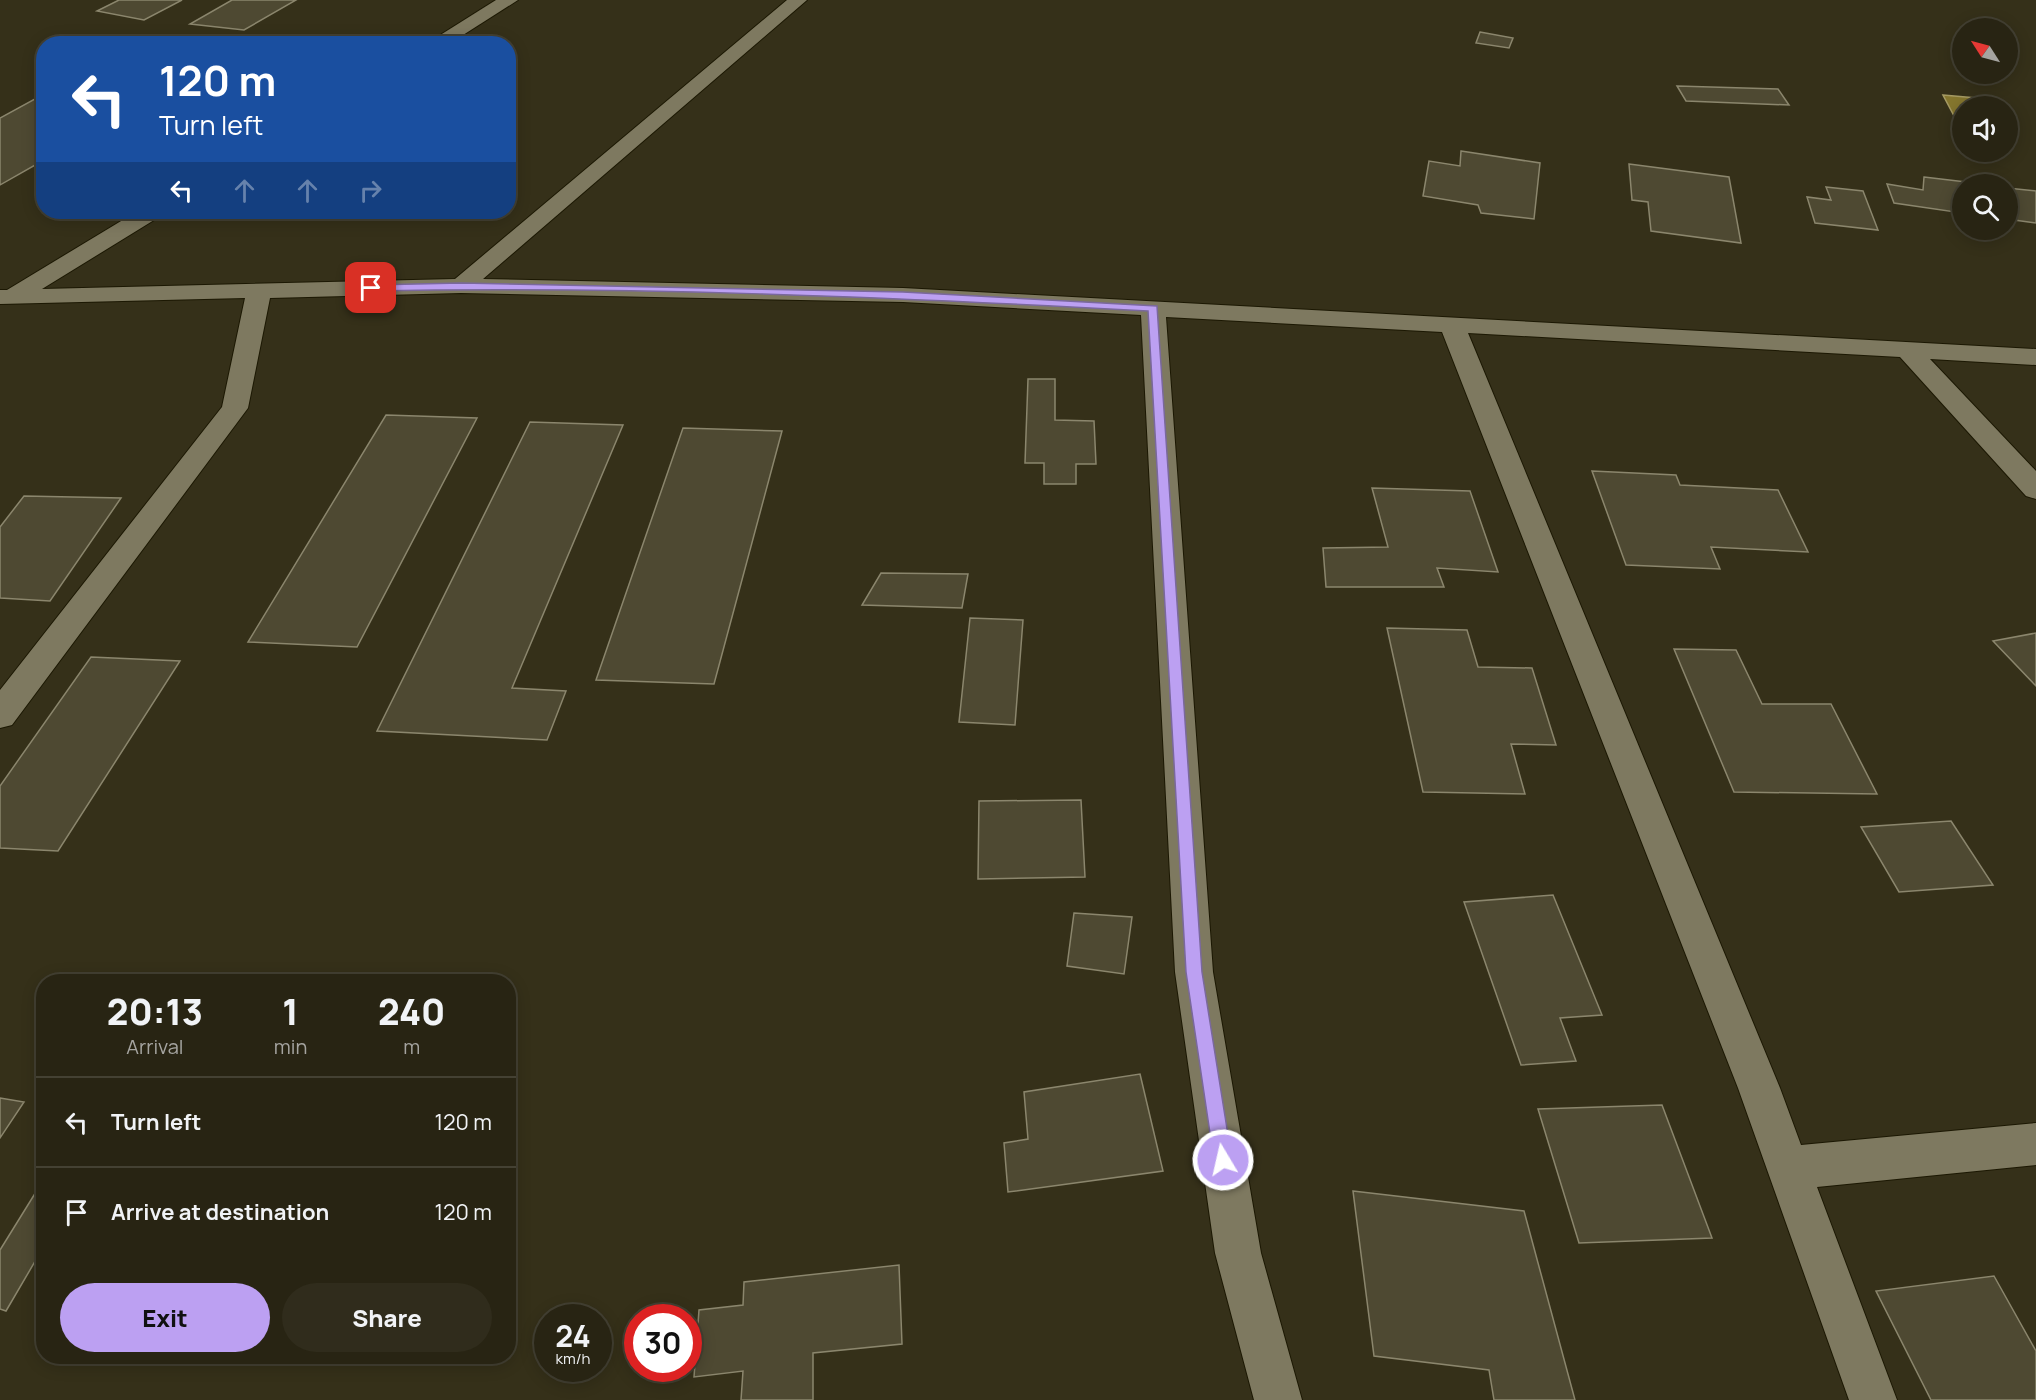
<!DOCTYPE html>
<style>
body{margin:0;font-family:Manrope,sans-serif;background:#302c1c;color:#f1f3f6;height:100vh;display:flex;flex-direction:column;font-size:22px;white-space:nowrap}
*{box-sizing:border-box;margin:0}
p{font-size:20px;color:#a5a4a0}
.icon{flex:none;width:33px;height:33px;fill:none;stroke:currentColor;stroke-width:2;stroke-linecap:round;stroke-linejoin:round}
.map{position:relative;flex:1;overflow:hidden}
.side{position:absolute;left:36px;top:974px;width:480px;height:390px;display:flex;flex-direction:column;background:#282413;border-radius:24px;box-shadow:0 3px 15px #0003,0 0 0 2px #444133}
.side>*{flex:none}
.banner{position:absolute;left:36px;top:36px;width:480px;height:183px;border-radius:24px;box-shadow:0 3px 15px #0003,0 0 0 2px #444133;background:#1a4fa0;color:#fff;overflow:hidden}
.needle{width:39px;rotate:306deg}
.tools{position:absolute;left:1952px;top:18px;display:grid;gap:12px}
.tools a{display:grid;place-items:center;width:66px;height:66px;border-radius:50%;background:#282413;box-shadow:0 3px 15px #0003,0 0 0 2px #444133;font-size:30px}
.speed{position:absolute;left:534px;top:1304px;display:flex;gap:12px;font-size:30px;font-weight:700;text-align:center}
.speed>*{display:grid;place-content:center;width:78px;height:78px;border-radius:50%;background:#282413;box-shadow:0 3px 15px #0003,0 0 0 2px #444133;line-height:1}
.speed small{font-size:15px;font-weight:400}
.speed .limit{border:9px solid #d22;background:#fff;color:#111}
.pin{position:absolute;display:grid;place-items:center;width:51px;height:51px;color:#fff;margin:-26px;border-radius:12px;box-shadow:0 3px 9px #0006}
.me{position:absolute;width:66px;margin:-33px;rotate:351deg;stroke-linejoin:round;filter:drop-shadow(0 0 4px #0008)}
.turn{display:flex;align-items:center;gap:21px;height:126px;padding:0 24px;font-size:27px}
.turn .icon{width:78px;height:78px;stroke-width:2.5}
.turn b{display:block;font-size:42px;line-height:51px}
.lanes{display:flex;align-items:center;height:57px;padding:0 24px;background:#0003;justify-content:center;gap:30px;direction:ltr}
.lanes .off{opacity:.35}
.eta{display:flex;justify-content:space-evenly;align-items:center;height:102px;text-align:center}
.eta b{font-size:36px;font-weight:800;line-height:42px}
.primary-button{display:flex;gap:12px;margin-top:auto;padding:12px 24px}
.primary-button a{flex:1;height:69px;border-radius:36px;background:#bca0f2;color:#111;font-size:24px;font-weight:800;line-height:69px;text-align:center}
.primary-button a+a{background:#302c1c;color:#f1f3f6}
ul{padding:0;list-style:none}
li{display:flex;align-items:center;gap:18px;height:90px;padding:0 24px;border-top:2px solid #444133}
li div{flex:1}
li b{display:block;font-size:22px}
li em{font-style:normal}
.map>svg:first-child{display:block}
.water{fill:#85762e;stroke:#a59a63;stroke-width:1.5}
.building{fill:#4e4932;stroke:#8b866d;stroke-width:1.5}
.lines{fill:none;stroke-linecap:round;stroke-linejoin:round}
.minor-casing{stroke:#1c1803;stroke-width:2}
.minor{fill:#7e7960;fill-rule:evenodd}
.route{fill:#bca0f2;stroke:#7a689d;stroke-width:1.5}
</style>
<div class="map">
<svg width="2036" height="1400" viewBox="0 0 2036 1400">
<rect width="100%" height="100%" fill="#353019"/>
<!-- water -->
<path class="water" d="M1943 95 1988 99 1991 106H1962V131Z"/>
<!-- building -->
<g class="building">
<path d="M119 0H182L144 20 97 11Z"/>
<path d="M232 0H296L244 30 190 24Z"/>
<path d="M1480 32 1513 38 1509 48 1476 43Z"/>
<path d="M1677 86 1778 89 1789 105 1686 101Z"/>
<path d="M44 94V160L0 185V118Z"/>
<path d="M1461 151 1540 163 1534 219 1481 213 1478 205 1423 196 1429 161 1460 166Z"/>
<path d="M1629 164 1729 177 1741 243 1651 231 1648 202 1632 200Z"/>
<path d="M1924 177 1983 184H1962V213L1894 203 1887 184 1923 190Z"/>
<path d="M1826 187 1863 191 1878 230 1815 223 1807 197 1831 200Z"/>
<path d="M2007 188 2036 191V223L2007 219Z"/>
<path d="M1028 379H1055V420L1094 421 1096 464H1076V484H1044V463H1025Z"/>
<path d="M386 415 477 418 357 647 248 642Z"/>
<path d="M530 422 623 425 512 688 566 691 547 740 377 731Z"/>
<path d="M683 428 782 431 714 684 596 680Z"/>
<path d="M1592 471 1676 475 1680 485 1778 490 1808 552 1711 547 1720 569 1626 565Z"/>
<path d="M1372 488 1470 491 1498 572 1437 568 1444 587H1326L1323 548 1388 547Z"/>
<path d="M24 496 121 498 50 601 0 598V527Z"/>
<path d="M881 573 968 574 962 608 862 605Z"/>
<path d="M970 618 1023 620 1015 725 959 722Z"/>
<path d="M1387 628 1467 630 1478 667 1532 668 1556 745 1511 744 1525 794 1423 792Z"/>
<path d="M2036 633V686L1993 641Z"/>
<path d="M1674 649 1736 650 1762 704H1831L1877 794 1734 792Z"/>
<path d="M91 657 180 661 58 851 0 848V786Z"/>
<path d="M1081 800 1085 877 978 879 979 801Z"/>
<path d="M1951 821 1993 885 1899 892 1861 827Z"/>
<path d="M1553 895 1602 1015 1560 1018 1576 1061 1521 1065 1464 902Z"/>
<path d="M1074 913 1132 917 1124 974 1067 966Z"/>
<path d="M1140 1074 1163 1171 1008 1192 1004 1143 1028 1139 1024 1092Z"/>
<path d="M0 1098 24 1102 0 1138Z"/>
<path d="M1662 1105 1712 1238 1579 1243 1538 1109Z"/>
<path d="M44 1179V1246L6 1311 0 1309V1250Z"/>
<path d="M1353 1191 1524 1211 1575 1400H1494L1489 1370 1374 1356Z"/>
<path d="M899 1265 902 1344 813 1353V1400H741L743 1371 694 1377 699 1310 743 1305 744 1282Z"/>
<path d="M1994 1276 2036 1351V1400H1931L1876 1291Z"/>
</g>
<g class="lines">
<defs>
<g id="minor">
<path d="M496 0H518L449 44H426Z"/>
<path d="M787 0H807L483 279 903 288 2036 349V365L1930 359 2036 471V499L2026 496 1900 357 1468 333 1780 1088 1801 1145 2036 1123V1165L1817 1187 1897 1400H1849L1738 1088 1442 332 1166 317 1213 972 1261 1253 1302 1400H1254L1215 1253 1175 972 1141 315 903 302 461 293 270 298 248 408 12 725 0 728V690L222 407 245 298 0 304V290H7L136 212H162L159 217 42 289 455 279Z"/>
</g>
</defs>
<!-- minor casing -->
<use href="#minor" class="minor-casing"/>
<!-- minor -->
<use href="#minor" class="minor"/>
</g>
<!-- route -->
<path class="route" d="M461 283 903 292 1157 306 1202 972 1232 1160 1229 1166 1223 1169 1217 1166 1214 1160 1186 972 1148 311C890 297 630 286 371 291L366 288 371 285Z"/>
</svg>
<div class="tools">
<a><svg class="needle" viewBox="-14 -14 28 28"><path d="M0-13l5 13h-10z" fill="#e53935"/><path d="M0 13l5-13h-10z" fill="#a5a4a0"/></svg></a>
<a><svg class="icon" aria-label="sound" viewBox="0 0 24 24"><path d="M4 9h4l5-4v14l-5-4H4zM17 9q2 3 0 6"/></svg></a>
<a><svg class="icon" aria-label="search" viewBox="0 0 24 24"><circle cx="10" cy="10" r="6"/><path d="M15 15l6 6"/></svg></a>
</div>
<div class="speed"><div>24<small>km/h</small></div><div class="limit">30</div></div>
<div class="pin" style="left:371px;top:288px;background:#d93025"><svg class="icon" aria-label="arrive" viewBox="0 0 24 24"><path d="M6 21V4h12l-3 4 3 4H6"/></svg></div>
<svg class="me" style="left:1223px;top:1160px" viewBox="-20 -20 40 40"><circle r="17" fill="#bca0f2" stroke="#fff" stroke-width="3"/><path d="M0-11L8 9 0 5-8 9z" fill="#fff"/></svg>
<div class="banner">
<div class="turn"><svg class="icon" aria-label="left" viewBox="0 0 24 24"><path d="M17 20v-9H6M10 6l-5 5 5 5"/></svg><div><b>120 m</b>Turn left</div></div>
<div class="lanes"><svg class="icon" aria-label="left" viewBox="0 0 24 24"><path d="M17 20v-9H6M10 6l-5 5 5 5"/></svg><svg class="icon off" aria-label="ahead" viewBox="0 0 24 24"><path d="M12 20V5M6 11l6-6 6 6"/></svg><svg class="icon off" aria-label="ahead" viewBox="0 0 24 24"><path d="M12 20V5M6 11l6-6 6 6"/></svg><svg class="icon off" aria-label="right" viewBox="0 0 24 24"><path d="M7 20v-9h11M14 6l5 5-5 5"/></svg></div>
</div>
<section class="side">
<div class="eta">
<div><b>20:13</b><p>Arrival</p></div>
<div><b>1</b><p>min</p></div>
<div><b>240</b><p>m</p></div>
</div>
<ul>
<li><svg class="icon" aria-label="left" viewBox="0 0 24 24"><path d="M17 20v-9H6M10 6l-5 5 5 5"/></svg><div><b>Turn left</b></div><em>120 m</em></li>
<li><svg class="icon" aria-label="arrive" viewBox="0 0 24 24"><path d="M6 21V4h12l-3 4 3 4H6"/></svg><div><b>Arrive at destination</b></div><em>120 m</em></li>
</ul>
<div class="primary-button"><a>Exit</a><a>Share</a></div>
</section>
</div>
